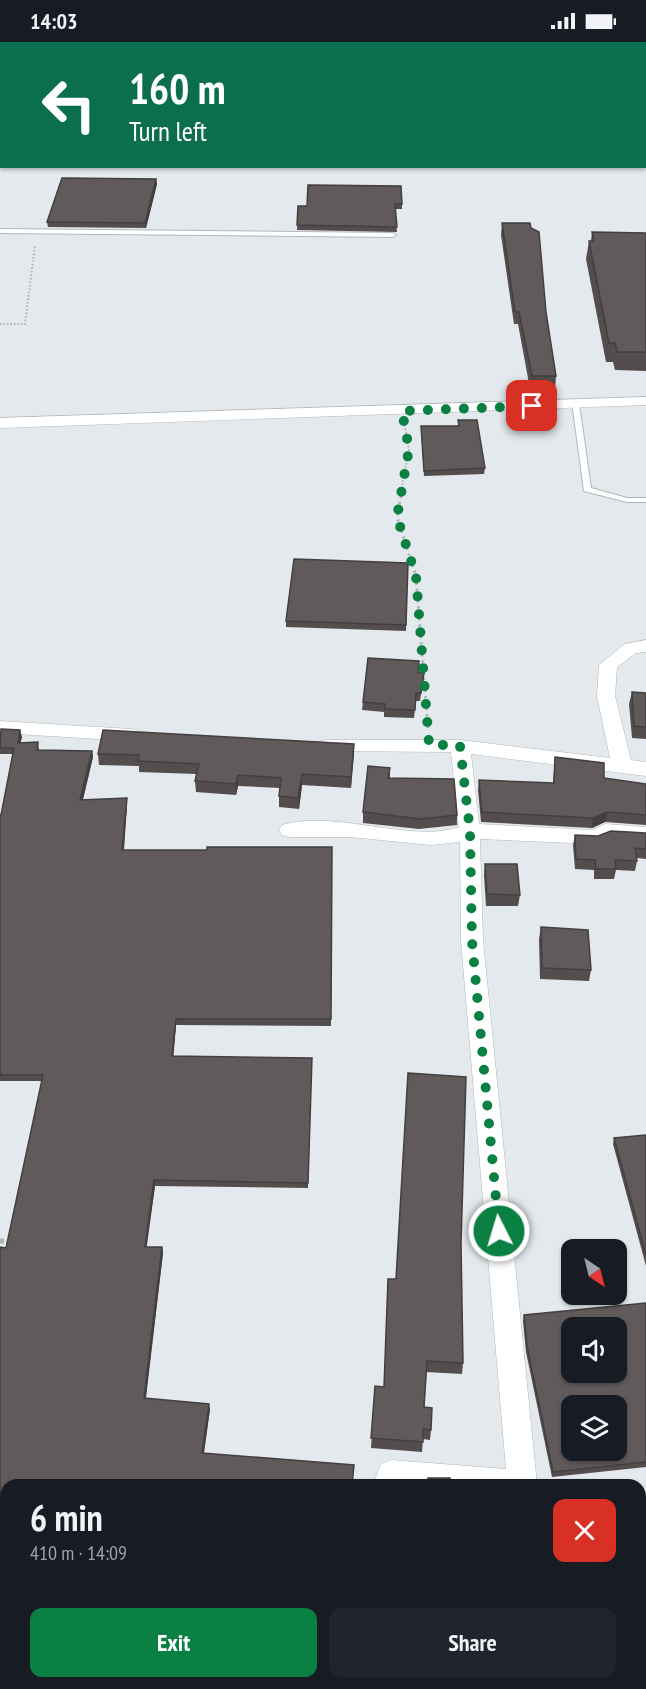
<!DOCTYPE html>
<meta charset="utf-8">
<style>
body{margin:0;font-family:"PT Sans Narrow",sans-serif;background:#20242c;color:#f1f3f6;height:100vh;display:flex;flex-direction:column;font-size:22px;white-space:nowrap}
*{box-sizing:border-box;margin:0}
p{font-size:20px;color:#9ea1a6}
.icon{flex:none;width:33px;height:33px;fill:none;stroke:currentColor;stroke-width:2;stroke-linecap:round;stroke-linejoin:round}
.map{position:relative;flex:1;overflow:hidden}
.sheet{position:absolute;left:0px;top:1437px;width:646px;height:210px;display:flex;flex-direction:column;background:#171b24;border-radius:18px 18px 0 0;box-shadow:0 2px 4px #0004}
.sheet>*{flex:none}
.banner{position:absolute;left:0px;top:0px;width:646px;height:126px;box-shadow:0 2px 4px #0004;background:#0b6e4f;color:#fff;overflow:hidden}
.needle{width:39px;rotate:145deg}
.controls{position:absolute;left:561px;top:1197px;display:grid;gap:12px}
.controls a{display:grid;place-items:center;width:66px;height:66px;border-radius:12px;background:#171b24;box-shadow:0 2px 4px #0004;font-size:30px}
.pin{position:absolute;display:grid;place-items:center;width:51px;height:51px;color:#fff;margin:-26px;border-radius:12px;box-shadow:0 3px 9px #0006}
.me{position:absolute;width:66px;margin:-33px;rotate:355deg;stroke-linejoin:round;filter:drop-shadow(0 0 4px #0008)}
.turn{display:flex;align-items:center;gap:21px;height:126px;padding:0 30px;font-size:27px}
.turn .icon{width:78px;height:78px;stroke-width:2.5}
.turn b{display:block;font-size:42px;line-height:51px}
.round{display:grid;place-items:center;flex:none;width:63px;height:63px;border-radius:12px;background:#20242c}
.overview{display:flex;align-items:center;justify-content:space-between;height:102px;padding:0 30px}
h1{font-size:36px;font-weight:700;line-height:45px}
.cta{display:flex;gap:12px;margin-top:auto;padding:12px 30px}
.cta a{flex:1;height:69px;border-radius:12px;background:#0b8043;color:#fff;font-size:24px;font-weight:700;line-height:69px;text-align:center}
.cta a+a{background:#20242c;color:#f1f3f6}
.status{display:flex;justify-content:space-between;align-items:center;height:42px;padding:0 30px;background:#171b24;direction:ltr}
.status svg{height:16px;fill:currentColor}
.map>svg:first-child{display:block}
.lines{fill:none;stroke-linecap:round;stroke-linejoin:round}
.lane-casing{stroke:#b2b8bb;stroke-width:2}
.street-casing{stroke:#b2b8bb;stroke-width:1}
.path-far2{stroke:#adb2b5;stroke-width:2;stroke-dasharray:1.5 2;stroke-linecap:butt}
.path-far1{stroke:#adb2b5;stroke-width:3;stroke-dasharray:2 4;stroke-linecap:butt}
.path{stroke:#adb2b5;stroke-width:5;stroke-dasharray:4 6;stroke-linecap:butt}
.lane{fill:#fff;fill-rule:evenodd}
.street{fill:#fff;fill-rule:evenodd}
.wall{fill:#534d4e}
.shaded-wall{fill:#433f40}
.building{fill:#605a5b;stroke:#433f40;stroke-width:1.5;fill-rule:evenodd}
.route{stroke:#0b8043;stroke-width:10;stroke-dasharray:0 18}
</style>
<div class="status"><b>14:03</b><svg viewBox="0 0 49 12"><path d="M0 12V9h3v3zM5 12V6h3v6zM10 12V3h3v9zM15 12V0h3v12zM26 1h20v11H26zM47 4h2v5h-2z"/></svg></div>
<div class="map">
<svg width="646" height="1647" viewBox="0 0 646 1647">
<rect width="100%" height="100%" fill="#e3e9ec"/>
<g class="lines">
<defs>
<g id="lane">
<path d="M111 0H117L111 2Z"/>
<path d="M0 187 393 191 396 193 393 195 0 191Z"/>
<path d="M572 360 579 362 591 446 627 456H646V460H627L584 449Z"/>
</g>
<g id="street">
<path d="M550 0H603L604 2H551Z"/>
<path d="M646 0V6H645V2H641Z"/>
<path d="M646 355V363L0 386V376Z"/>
<path d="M646 598V610L636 611 617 625 615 654 631 718 646 720V734L471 712 479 782 592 788 605 782 646 785V799L609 797 596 802 480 797 483 899 537 1443H373L381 1422 391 1418 506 1427 461 899 460 800 431 803 350 795H289L282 793 279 788 282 783C337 767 411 802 459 785L451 710 320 709 317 704 320 699 327 698H460L610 716 597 654 599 623 625 602Z"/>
<path d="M0 679 131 687 138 688 141 693 138 698 131 699 0 691Z"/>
<path d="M640 1452 646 1453V1483L640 1482Z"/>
<path d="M0 1504 6 1505V1535L0 1534Z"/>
</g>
</defs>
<!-- lane casing -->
<use href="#lane" class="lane-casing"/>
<!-- street casing -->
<use href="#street" class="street-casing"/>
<!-- path-far2 -->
<g class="path-far2">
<path d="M0 282H25L35 203"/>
<path d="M401 450 409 407 404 381"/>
</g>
<!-- path-far1 -->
<path class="path-far1" d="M402 448 397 475 416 534 428 687"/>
<!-- path -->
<path class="path" d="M0 1199H11"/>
<!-- lane -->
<use href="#lane" class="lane"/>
<!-- street -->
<use href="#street" class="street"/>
</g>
<!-- wall -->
<g class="wall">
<path d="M156 137 157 142 146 186 48 185 47 180Z"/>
<path d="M402 162V167H395L397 190 297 188 298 164Z"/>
<path d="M502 181 546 270 556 334 555 347H530L518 282H514L501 193Z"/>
<path d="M592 190 646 191V329L615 328 613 320H606L586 217 589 199H591Z"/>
<path d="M458 378 485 426 484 432 424 434 421 384H458Z"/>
<path d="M408 521 406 589 286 585V579Z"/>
<path d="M418 630 423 639 420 659H416L414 676 384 675V670L362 668 363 660Z"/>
<path d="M632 650 646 651V697L632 696 629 662Z"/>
<path d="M0 690 22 695 20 701 38 700 39 708 92 709 93 715 83 758 127 763 124 808H207L332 805 331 984 176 983 173 1014 312 1016 308 1146 155 1144 146 1205H162L163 1211 146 1356 210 1367 204 1411 6 1443V1481L0 1480V1205L6 1206 42 1039H0V773H1L13 712H0Z"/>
<path d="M354 702 351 746 302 743 299 767 279 765V754L280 746 238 744 236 753 196 750 195 739 196 732 139 730V724L99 723 98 712Z"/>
<path d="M555 715 604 736 646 742V783L605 780 592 786 481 780 478 748 479 738 553 741Z"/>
<path d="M390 726V736L457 773V783L419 787 363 781V770Z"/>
<path d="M646 791V817L637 816V819L635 829 616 828 614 837H594V828L575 827 573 803 575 793 598 794Z"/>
<path d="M485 822 520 853 518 864H486L484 833Z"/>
<path d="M541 885 591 928 589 939 540 937 539 897Z"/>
<path d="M646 1093V1224L613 1102 614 1096Z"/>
<path d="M461 1202 463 1321 462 1332 426 1330 424 1365 431 1388 430 1398 423 1397 422 1410 371 1406 375 1344 384 1345 395 1237Z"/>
<path d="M646 1261V1425L552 1435 526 1310 523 1279 524 1273Z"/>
</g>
<!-- shaded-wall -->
<g class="shaded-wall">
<path d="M156 137 157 142 146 186 145 181Z"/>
<path d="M20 688 22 695 19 707 18 701Z"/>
<path d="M354 702V713L351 746V735Z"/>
<path d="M92 709 93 715 81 764 80 758Z"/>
<path d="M302 732V743L299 767 298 756Z"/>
<path d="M238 733V744L236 753V742Z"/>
<path d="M127 756V763L123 815 122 808Z"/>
<path d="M607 770 605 780 592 786 593 776Z"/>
<path d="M176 977V983L173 1020 172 1014Z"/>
<path d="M154 1138 155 1144 146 1210 145 1205Z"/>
<path d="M162 1205 163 1211 145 1361 144 1356Z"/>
<path d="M209 1362 210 1367 203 1416 202 1411Z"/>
</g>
<!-- building -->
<g class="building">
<path d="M132 0H155L154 2H131Z"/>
<path d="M294 0H456L457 1 293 2Z"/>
<path d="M62 136 156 137 145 181 47 180Z"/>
<path d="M308 143 401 144 402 162H395L397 185 297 183 298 164H307Z"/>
<path d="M502 181H530L531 186 539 190 546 270 556 334H532L519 270H515Z"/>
<path d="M592 190 646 191V310H617L615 301H609L589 199H594Z"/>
<path d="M458 378H477L485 426 424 429 421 384H459Z"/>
<path d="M294 517 408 521 406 583 286 579Z"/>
<path d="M368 616 419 619 418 630 424 631 421 651H416L415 668 385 667V662L363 660Z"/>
<path d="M632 650 646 651V685L634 684Z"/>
<path d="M1 687 20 688 18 701 38 700 37 708 92 709 80 758 127 756 122 808H207V805H332L331 977H176L172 1014 312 1016 308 1141 154 1138 145 1205H162L144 1356 209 1362 202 1411 354 1423 352 1443H6V1476L0 1475V1205L6 1206 43 1033H0V773H1L14 706H0Z"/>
<path d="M103 688 354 702 351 735 302 732 298 756 279 754 281 736 238 733 236 742 195 739 199 722 138 719 139 713 98 712Z"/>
<path d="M555 715 604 721V736L646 742V773L607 770 593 776 482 770 479 738 554 741Z"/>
<path d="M368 724 390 726 388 736 454 737 457 773 420 777 363 770Z"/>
<path d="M611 789 646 791V807L635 806 637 819 615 818 616 827H596L595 818 576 817 575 793 598 794Z"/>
<path d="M485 822H517L520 853 487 852Z"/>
<path d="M541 885 588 888 591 928 542 926Z"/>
<path d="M408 1031 466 1035 461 1202 463 1321 427 1319 424 1365 432 1366 431 1388 423 1387V1400L371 1396 375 1344 384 1345 388 1237H396Z"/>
<path d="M646 1093V1213L614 1096Z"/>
<path d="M646 1261V1420L553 1430 527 1304 524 1273ZM572 1286H616V1330H572ZM572 1364H616V1408H572Z"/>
<rect x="428" y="1436" width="22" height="7"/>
<path d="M1 1624 6 1625V1641H159L215 1647H0Z"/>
</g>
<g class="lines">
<!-- route -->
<path class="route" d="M499 1189 472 899 470 789 460 704 429 702 416 534 397 475 409 407 402 369 532 364"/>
</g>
</svg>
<div class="controls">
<a><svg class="needle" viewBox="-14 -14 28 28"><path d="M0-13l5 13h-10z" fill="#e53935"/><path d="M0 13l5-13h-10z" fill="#9ea1a6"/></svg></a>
<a><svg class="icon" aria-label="sound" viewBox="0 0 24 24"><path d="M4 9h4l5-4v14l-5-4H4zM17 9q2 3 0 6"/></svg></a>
<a><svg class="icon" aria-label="layers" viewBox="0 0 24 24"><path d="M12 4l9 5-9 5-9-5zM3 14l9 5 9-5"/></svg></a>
</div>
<div class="pin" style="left:532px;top:364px;background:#d93025"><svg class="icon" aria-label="arrive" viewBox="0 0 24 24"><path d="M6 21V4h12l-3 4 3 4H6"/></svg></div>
<svg class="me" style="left:499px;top:1189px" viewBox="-20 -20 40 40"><circle r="17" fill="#0b8043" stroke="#fff" stroke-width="3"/><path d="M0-11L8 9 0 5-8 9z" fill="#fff"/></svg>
<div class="banner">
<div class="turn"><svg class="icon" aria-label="left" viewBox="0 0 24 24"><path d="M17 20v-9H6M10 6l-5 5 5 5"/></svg><div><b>160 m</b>Turn left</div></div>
</div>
<section class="sheet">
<div class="overview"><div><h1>6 min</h1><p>410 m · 14:09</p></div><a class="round" style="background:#d93025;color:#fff"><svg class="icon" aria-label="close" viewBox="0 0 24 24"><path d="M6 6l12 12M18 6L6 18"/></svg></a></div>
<div class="cta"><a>Exit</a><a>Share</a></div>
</section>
</div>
